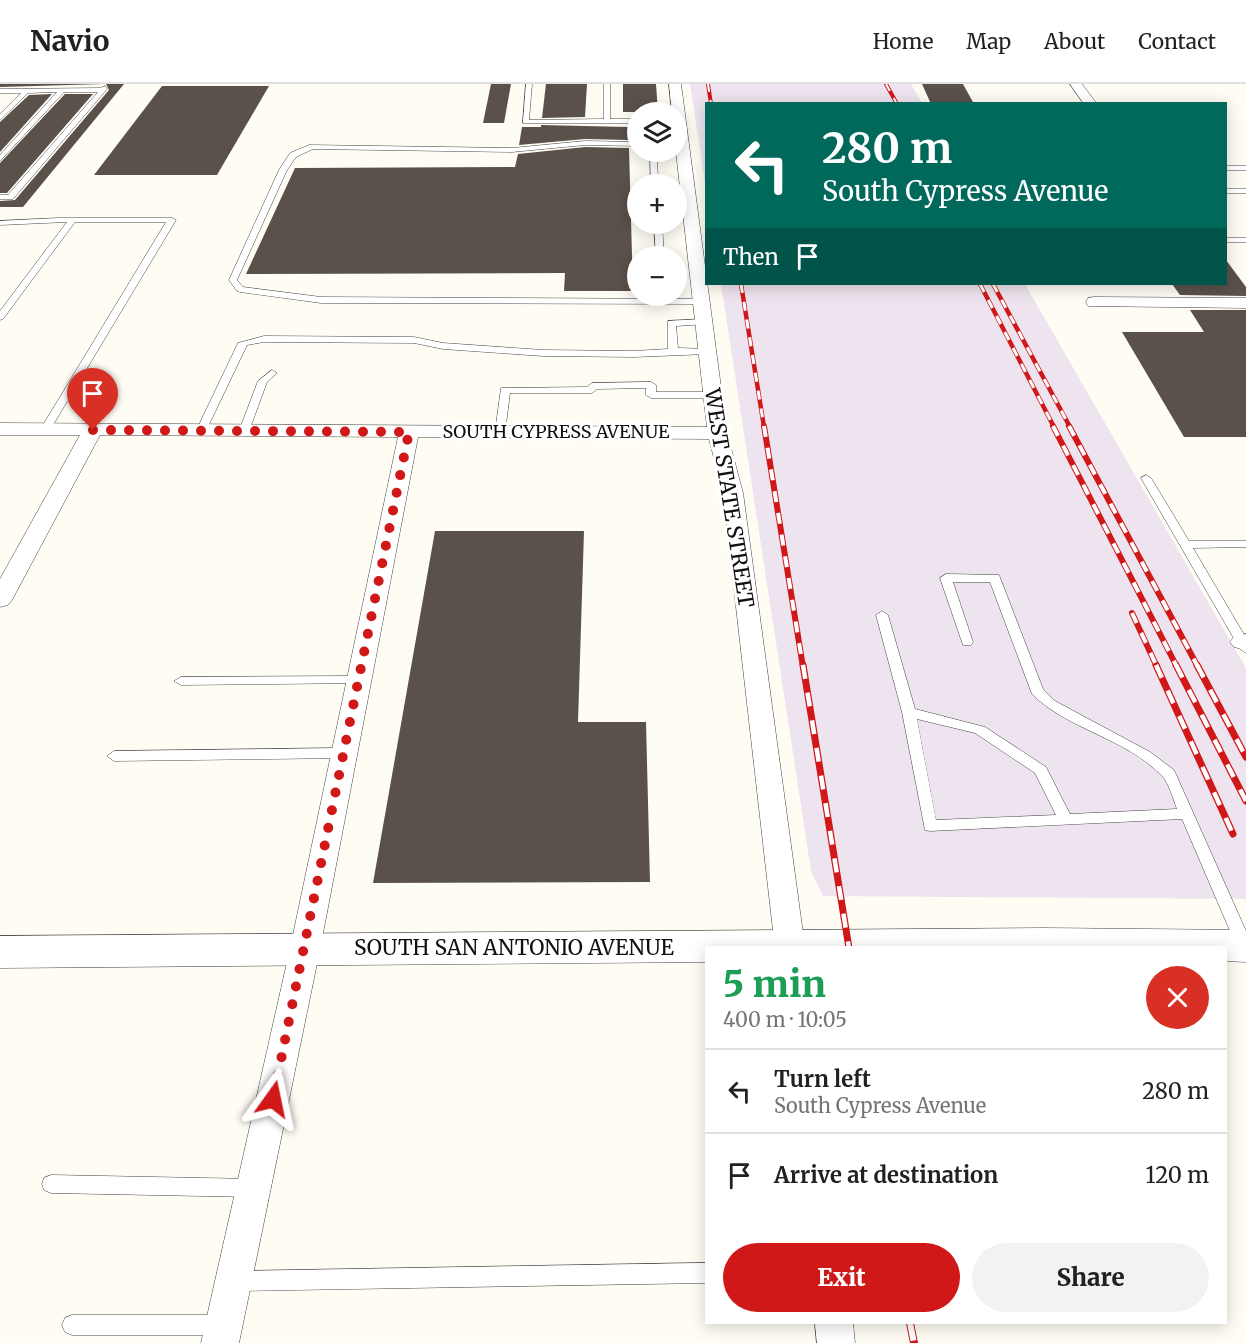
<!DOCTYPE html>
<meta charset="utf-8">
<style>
body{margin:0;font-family:Merriweather,serif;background:#f2f2f2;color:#202124;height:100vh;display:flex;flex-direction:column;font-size:22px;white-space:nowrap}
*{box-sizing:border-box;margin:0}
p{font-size:20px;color:#757577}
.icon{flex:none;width:33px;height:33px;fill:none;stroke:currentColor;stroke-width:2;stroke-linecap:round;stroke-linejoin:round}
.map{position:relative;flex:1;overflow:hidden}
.side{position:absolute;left:705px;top:862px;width:522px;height:378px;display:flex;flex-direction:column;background:#fff;border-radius:0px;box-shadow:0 3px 15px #0003}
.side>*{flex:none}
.top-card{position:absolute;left:705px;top:18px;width:522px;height:183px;border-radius:0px;box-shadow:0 3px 15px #0003;background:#00695c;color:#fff;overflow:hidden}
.tools{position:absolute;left:627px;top:18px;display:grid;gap:12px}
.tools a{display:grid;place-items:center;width:60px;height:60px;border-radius:50%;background:#fff;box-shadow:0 3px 15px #0003;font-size:30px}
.pin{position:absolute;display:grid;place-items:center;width:51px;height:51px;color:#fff;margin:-62px -26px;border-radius:50% 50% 50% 0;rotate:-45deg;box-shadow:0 0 6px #0007}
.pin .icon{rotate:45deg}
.me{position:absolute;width:66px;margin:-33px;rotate:12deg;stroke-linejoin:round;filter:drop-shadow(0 0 4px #0008)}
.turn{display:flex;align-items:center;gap:21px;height:126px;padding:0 18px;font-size:27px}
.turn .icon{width:78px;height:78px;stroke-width:2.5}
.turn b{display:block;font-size:42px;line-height:51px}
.then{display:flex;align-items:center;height:57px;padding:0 18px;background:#0003;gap:12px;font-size:22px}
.round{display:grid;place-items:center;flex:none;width:63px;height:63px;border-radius:32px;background:#f2f2f2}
.head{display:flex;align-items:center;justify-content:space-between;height:102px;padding:0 18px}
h1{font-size:36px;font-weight:800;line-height:45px;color:#1e9e55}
.action{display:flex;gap:12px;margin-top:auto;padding:12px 18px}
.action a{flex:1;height:69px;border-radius:36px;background:#d01819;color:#fff;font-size:24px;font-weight:800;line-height:69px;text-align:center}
.action a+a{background:#f2f2f2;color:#202124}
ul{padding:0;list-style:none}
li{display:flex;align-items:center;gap:18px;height:84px;padding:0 18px;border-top:2px solid #e0e0e0}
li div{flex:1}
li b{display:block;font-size:22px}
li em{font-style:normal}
header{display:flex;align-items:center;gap:36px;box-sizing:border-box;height:84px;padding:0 30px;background:#fff;border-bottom:2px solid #e0e0e0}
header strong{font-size:28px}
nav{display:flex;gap:33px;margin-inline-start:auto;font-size:21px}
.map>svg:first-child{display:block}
.industrial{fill:#eee4ef}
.building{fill:#5a514b}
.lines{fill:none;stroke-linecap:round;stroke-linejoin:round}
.service-casing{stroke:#434343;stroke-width:1}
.minor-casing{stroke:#434343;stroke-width:1}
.tertiary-casing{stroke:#434343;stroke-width:1}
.service{fill:#fff;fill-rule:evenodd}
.minor{fill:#fff;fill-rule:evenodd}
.tertiary{fill:#fff;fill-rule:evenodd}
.rail-far4-casing{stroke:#d01819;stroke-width:4}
.rail-far3-casing{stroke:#d01819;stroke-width:4.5}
.rail-far2-casing{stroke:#d01819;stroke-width:6}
.rail-far1-casing{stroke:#d01819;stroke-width:7}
.rail-casing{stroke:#d01819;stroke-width:8}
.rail-far4{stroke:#fff;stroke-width:2;stroke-dasharray:8;stroke-linecap:butt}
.rail-far3{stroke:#fff;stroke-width:3;stroke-dasharray:9;stroke-linecap:butt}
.rail-far2{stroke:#fff;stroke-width:4;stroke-dasharray:11;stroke-linecap:butt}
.rail-far1{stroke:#fff;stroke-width:4.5;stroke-dasharray:14;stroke-linecap:butt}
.rail{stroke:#fff;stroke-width:6;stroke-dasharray:18;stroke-linecap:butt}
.route{stroke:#d01819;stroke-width:10;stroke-dasharray:0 18}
.labels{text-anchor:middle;stroke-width:6;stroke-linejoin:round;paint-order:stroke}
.far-street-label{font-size:18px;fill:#101010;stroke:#fff}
.street-label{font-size:21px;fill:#101010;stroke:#fff}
</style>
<header>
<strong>Navio</strong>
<nav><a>Home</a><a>Map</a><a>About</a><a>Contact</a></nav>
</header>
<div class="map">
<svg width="1246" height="1259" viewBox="0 0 1246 1259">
<rect width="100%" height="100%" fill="#fffdf3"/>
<!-- industrial -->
<g class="industrial">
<path d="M690 0H911L922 19 706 20V105Z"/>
<path d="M721 200H1025L1246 584V815L823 812 811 787Z"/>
</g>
<!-- building -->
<g class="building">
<path d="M0 0H104L0 3Z"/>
<path d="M106 0H124L23 123H0V117L15 116 109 6Z"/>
<path d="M491 0H511L504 39H483Z"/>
<path d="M546 0H587L585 33 542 34Z"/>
<path d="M623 0H656L658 28H623Z"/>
<path d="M922 0H963L974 20H931Z"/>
<path d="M162 2H269L217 91H94Z"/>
<path d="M52 10 0 68V38L29 11Z"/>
<path d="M65 10H93L7 109H0V79Z"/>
<path d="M541 41 628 43V56L585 55 519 61 522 43H541Z"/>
<path d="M585 63 629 64 633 207H564L565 189 246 190 295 84 515 83 518 70Z"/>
<path d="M1226 176 1246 203V212L1180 211 1172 200H1226Z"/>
<path d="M1190 226H1246V353H1184L1122 248H1204Z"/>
<path d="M435 447H584L578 638H646L650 798 373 799Z"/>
</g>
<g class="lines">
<defs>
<g id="service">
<path d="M526 0H532L529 36 604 35V0H610V35H638V39H523Z"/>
<path d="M105 2 107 5 13 115H0V111H8L98 8H64L0 77V71L57 8 28 9 0 36V30L21 9H0V5L101 4Z"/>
<path d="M585 57 638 58V62L585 61 512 68 313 65 296 73 287 86 237 196 243 203 321 213 701 215 704 216V220L321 219 240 208 237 207 229 196 279 86 290 69 309 61 512 64Z"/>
<path d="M650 68H657L658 100H651Z"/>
<rect x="1226" y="82" width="20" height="4"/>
<rect x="1226" y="105" width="20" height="4"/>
<path d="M676 127H690L694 129 690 131H676Z"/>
<path d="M58 134H172L176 136 50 346 45 349 40 346 166 138H75L3 235 0 236V227L67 138 0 141V137Z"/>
<path d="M654 140H662L664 172H656Z"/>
<rect x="1226" y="154" width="20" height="4"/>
<path d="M703 235 706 236V240L676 242 678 264 710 265 712 267 707 270 634 273 543 272 443 265 414 259 264 258 247 261 206 347 201 350 196 347 238 259 264 252 414 253 443 259 543 266 634 267 668 265V237Z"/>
<path d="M272 286 277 289 267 298 249 347 244 350 240 349 239 347 258 297Z"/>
<path d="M651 298 656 301V308H712L717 311 712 314H651L646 311V304L597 305 592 309H510L505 348 500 351 495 348 501 304 587 303 592 299Z"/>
<path d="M1146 391 1151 394 1189 457H1246V463L1193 464 1246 554V569L1240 565 1141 394Z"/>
<path d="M946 490 999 491 1043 605 1055 617 1150 668 1174 686 1246 847V867L1238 866 1236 861 1182 735 930 747 925 746 902 628 876 531 882 527 888 531 915 625 985 643 1046 683 1070 730 1177 725C1173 715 1169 699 1162 692 1126 654 1068 646 1032 610L990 498H953L973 558 971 561H963L940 494ZM917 635 975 649 1035 689 1056 731 936 736Z"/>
<path d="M359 592 364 593 366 596 364 599 181 601 174 597 181 593Z"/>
<path d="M344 664 351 669 344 674 114 677 107 672 114 667Z"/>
<path d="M51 1091 254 1095 261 1098 263 1104 261 1110 254 1113 51 1109 44 1106 42 1100 44 1094Z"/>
<path d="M706 1179V1199L235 1207 228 1204 225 1197 228 1190 235 1187Z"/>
<path d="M72 1231H222L229 1234 232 1241 229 1248 222 1251H72L65 1248 62 1241 65 1234Z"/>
</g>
<g id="minor">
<path d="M669 0H681L727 349 743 409 805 864H775L723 409 709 355 418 353 320 865 239 1259H201L290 865 398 353 100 351 12 516 8 521 0 523V495L80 351H0V339L707 343 676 68V28H672Z"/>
<path d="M1070 0H1082L1097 20H1084Z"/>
<path d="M1094 213 1246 214V224L1088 222 1086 218 1088 214Z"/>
<path d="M1246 550V566L1234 563 1230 558 1234 553Z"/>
<path d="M815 1239H853L855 1259H817Z"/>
</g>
<path id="tertiary" d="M1044 844 1246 846V878L1226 877V864H706V878L0 884V852Z"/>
</defs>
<!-- service casing -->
<use href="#service" class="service-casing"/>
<!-- minor casing -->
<use href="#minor" class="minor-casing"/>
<!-- tertiary casing -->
<use href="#tertiary" class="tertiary-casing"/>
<!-- service -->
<use href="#service" class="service"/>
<!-- minor -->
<use href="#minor" class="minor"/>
<!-- tertiary -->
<use href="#tertiary" class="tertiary"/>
<defs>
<g id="rail-far4">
<path d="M708 0 711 20"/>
<path d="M886 0 897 20"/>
</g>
<g id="rail-far3">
<path d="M741 200 764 343"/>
<path d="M980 200 1054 343"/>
<path d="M993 200 1070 343"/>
</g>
<g id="rail-far2">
<path d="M764 342 803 583"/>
<path d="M1053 342 1177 583"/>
<path d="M1069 342 1198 583"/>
<path d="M1132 529 1157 583"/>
</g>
<g id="rail-far1">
<path d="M803 581 849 864"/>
<path d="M1156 581 1233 750"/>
<path d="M1176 581 1246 717"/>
<path d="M1197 581 1246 673"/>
</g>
<path id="rail" d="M910 1239 914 1259"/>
</defs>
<!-- rail-far4 casing -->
<use href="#rail-far4" class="rail-far4-casing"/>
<!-- rail-far3 casing -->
<use href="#rail-far3" class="rail-far3-casing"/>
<!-- rail-far2 casing -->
<use href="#rail-far2" class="rail-far2-casing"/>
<!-- rail-far1 casing -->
<use href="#rail-far1" class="rail-far1-casing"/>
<!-- rail casing -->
<use href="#rail" class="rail-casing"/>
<!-- rail-far4 -->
<use href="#rail-far4" class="rail-far4"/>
<!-- rail-far3 -->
<use href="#rail-far3" class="rail-far3"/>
<!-- rail-far2 -->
<use href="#rail-far2" class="rail-far2"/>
<!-- rail-far1 -->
<use href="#rail-far1" class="rail-far1"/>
<!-- rail -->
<use href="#rail" class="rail"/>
</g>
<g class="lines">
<!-- route -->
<path class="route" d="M93 346 409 348 273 1015"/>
</g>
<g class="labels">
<!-- far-street labels -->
<g class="far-street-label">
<text x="556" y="354">SOUTH CYPRESS AVENUE</text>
</g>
<!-- street labels -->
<g class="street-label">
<text transform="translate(729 414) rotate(81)" y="7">WEST STATE STREET</text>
<text x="514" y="871">SOUTH SAN ANTONIO AVENUE</text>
</g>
</g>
</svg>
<div class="tools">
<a><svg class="icon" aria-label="layers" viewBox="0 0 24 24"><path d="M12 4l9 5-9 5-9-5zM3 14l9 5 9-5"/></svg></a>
<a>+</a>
<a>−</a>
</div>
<div class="pin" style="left:93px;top:346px;background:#d93025"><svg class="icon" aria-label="arrive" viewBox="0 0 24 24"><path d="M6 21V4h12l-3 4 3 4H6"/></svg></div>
<svg class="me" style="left:273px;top:1015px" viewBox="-20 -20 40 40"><path d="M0-17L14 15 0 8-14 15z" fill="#d01819" stroke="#fff" stroke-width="4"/></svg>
<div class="top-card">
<div class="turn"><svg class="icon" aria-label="left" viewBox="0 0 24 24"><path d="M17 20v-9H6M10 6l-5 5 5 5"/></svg><div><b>280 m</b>South Cypress Avenue</div></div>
<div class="then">Then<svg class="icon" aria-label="arrive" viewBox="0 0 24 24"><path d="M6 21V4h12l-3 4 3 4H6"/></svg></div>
</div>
<section class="side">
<div class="head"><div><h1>5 min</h1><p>400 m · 10:05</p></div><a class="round" style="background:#d93025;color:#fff"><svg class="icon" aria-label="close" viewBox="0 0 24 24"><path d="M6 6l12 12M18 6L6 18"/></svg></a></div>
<ul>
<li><svg class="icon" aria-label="left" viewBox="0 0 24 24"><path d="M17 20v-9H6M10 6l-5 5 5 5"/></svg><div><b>Turn left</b><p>South Cypress Avenue</p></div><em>280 m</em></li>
<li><svg class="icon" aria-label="arrive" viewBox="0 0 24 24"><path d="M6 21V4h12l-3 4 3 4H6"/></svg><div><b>Arrive at destination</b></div><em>120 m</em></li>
</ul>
<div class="action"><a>Exit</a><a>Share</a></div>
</section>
</div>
